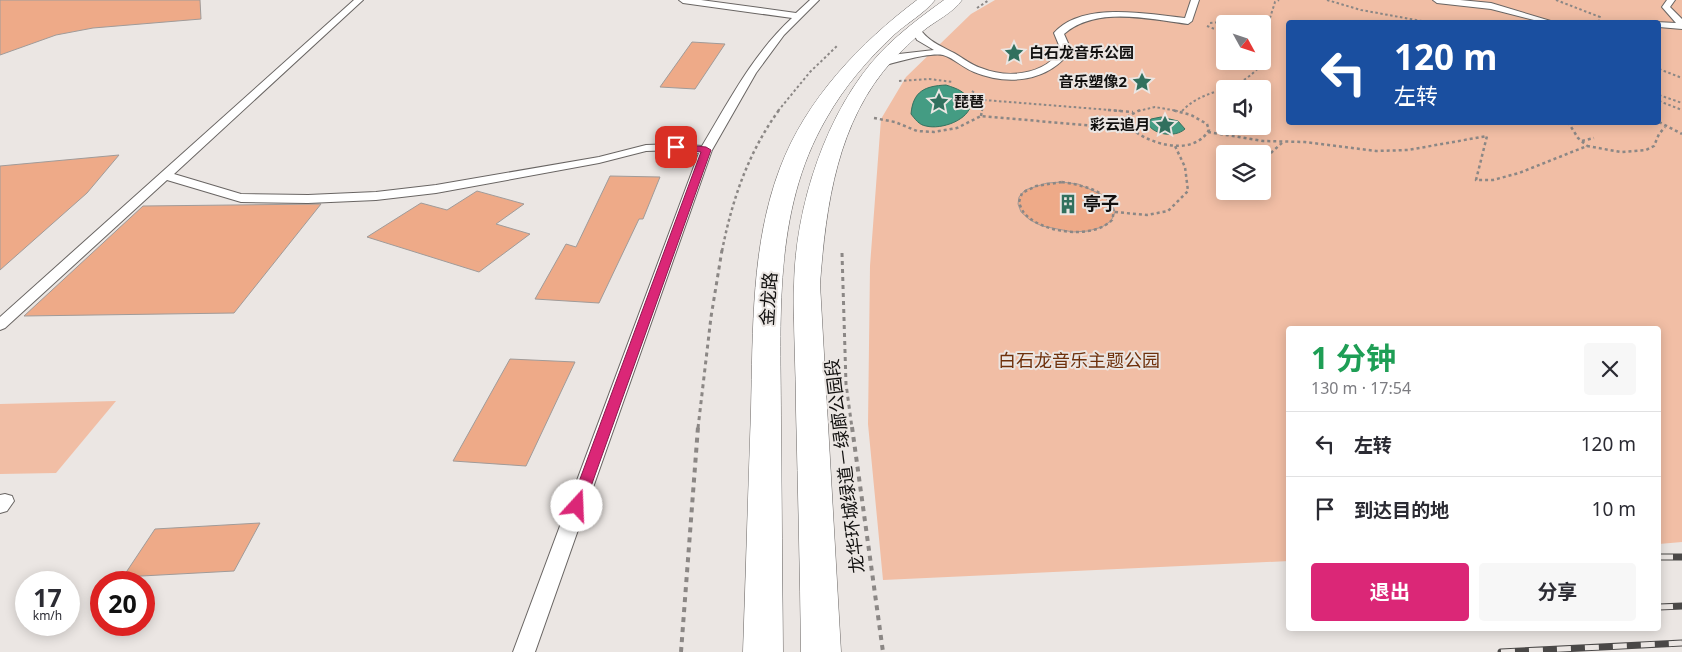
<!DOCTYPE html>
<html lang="zh">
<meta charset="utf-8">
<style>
body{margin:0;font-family:"Noto Sans","Noto Sans SC",sans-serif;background:#f7f7f7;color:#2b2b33;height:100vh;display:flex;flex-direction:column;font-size:19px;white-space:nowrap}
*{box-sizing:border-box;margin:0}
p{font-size:16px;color:#7c7c81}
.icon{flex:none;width:28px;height:28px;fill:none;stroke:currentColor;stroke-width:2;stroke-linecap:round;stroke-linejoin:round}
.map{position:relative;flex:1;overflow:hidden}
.details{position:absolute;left:1286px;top:326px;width:375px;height:305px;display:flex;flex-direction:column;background:#fff;border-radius:5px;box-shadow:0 2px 12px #0003}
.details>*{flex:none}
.guide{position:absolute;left:1286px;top:20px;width:375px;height:105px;border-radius:5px;box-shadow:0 2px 12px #0003;background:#1a4fa0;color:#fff;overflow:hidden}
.needle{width:32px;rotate:130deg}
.buttons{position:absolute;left:1216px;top:15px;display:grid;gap:10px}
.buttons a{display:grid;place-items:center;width:55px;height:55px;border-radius:5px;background:#fff;box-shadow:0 2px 12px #0003;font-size:25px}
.speed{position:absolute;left:15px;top:571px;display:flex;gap:10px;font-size:25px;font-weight:700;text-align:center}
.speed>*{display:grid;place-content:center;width:65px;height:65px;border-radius:50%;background:#fff;box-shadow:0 2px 12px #0003;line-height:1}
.speed small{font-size:12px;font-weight:400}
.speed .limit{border:8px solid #d22;background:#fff;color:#111}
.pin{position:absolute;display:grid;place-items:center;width:42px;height:42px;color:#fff;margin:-21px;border-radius:10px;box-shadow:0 2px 8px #0006}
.me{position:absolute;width:55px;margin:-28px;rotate:20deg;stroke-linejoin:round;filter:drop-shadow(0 0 4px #0008)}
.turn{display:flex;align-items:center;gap:18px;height:105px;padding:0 25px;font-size:22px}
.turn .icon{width:65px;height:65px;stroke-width:2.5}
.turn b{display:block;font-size:35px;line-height:42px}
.round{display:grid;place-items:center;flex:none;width:52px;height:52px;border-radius:5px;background:#f7f7f7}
.summary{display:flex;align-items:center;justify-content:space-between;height:85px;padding:0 25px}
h1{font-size:30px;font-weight:700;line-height:38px;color:#1e9e55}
.action{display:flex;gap:10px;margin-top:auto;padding:10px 25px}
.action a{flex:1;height:58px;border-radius:5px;background:#db2777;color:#fff;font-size:20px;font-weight:700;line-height:58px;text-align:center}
.action a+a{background:#f7f7f7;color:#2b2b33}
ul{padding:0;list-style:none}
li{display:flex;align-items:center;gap:15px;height:65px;padding:0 25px;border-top:1px solid #e1e1e2}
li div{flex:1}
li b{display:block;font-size:19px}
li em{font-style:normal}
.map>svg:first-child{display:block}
.green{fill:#f1bea5;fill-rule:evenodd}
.water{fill:#449c83;stroke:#357260}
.building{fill:#ea8;stroke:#a09b99}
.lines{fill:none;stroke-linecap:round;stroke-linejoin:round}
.service-casing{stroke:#696563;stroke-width:2}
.secondary-casing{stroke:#696563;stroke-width:1}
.path-far3{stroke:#8b8785;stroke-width:2;stroke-dasharray:2.5 2.5;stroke-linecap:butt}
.path-far2{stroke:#8b8785;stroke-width:2.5;stroke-dasharray:3 3;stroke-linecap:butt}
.path-far1{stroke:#8b8785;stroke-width:3;stroke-dasharray:4 4;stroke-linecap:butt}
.path{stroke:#8b8785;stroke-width:4;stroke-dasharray:5 5;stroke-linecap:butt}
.service{fill:#fff;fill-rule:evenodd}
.secondary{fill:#fff;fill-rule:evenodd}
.rail-casing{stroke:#4a4847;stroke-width:7}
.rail{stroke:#ebe6e3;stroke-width:5;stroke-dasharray:14;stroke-linecap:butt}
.route{fill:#db2777;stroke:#8e194d}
.labels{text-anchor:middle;stroke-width:4;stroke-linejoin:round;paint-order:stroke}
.far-poi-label{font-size:15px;font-weight:bold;fill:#11100f;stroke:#ebe6e3;text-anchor:start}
.poi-label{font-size:18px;font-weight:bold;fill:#11100f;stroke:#ebe6e3;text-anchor:start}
.street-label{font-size:18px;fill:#11100f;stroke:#ebe6e3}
.park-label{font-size:18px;fill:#6e310c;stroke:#ebe6e3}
</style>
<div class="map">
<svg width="1682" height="652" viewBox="0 0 1682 652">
<rect width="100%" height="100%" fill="#ebe6e3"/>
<!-- green -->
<g class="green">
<path d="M995 0H1682V542L1659 544V329H1289V561L883 580 868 424 870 266 881 119 906 77 971 14ZM1289 22H1659V122H1289ZM1225 24H1262V61H1225ZM1225 89H1262V126H1225ZM1225 154H1262V191H1225Z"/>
<path d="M116 401 56 473 0 474V404Z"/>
</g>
<!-- water -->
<g class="water">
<path d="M946 85C958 89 965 91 971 103 970 120 941 130 926 126 919 125 915 119 911 114 913 91 925 86 946 85Z"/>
<path d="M1161 117 1178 121 1185 129C1175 138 1154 135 1148 124L1151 119Z"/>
</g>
<!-- building -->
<g class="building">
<path d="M0 0H200L201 19 93 28 56 35 0 55Z"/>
<path d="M692 42 725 44 695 89 660 87Z"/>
<path d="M119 155 87 193 0 270V166Z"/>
<path d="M610 176 660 177 643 219H639L599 303 535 299 566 244 576 247Z"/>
<path d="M1062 182 1078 184 1105 196 1112 204 1115 212 1111 221 1102 227 1088 231 1073 232 1042 226 1030 220 1021 212 1018 204 1019 197 1025 190 1047 183Z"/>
<path d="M477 191 524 204 496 224 530 234 479 272 367 237 421 203 447 210Z"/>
<path d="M321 204 234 313 24 316 143 206Z"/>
<path d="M510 359 575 362 526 466 453 461Z"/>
<path d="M260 523 234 571 123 577 155 529Z"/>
</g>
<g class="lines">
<defs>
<g id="service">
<path d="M354 0H363L174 174 241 194 308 195 376 192 436 185 599 157 646 145 676 144 702 146C729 101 753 54 792 18L683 3 679 0H701L796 13 810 0H819L784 35 756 73 712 150 535 652H513L699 153 676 150 646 151 599 163 436 193 376 200 308 203 241 202 167 180 5 328 0 330V317Z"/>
<path d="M1191 0H1199L1192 21 1188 24C1149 19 1096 6 1064 34L1071 50C1049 82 1008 86 974 72 963 68 954 58 943 55 929 52 893 63 879 67L874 64 899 54 934 50 917 40 911 28 915 25 918 26C927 41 939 45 954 53 963 58 971 65 981 68 1008 79 1044 75 1061 50L1054 33C1082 1 1147 14 1185 18Z"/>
<path d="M1433 0H1460L1491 3 1554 22H1542L1491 9 1437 3Z"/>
<path d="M1667 0H1675L1670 7 1682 19V29L1659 27V22H1656L1676 23 1662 7Z"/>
<path d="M5 494 12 496 14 501 7 511 0 513V495Z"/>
</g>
<g id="secondary">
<path d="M917 0H935C925 13 907 23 895 34 868 59 844 87 826 119 772 212 781 321 781 425 782 501 782 576 783 652H743C746 571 748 491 751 410 753 330 751 244 780 168 806 99 860 43 917 0Z"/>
<path d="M944 0H962C953 13 935 21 923 31 913 40 902 50 893 60 837 121 826 205 820 284L841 652H801C800 571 798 491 796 410 796 369 793 327 794 286 795 207 826 111 880 53 899 33 922 16 944 0Z"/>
</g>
</defs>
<!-- service casing -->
<use href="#service" class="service-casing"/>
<!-- secondary casing -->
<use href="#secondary" class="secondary-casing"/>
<!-- path-far3 -->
<g class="path-far3">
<path d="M1327 0 1361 10 1427 22"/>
<path d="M1556 0 1600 17 1599 22"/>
<path d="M977 8 989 0"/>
<path d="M1210 23 1270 18 1275 2 1279 0"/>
<path d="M1207 26 1225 33"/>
<path d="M1659 69 1682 78"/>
<path d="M899 81 929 79 953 82"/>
<path d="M972 91 984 100 1123 111"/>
<path d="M1659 95 1682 103"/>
<path d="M1659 101 1682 110"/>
<path d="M778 111 810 72 837 46"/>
<path d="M982 111 984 99"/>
<path d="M1138 111 1155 107 1178 111"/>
<path d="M1182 111C1206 86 1235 95 1260 66L1258 61"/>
</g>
<!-- path-far2 -->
<g class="path-far2">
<path d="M1108 110 1133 112"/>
<path d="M1140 110 1127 117 1125 123C1143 143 1192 159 1209 130L1207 124 1191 115 1172 110"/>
<path d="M981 116 982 110"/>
<path d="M874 118 895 122 917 131 934 132 957 128 981 116 1129 129"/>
<path d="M1568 122 1578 138 1587 146"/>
<path d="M1659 122 1682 134"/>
<path d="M1208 132 1263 141 1305 142 1376 151 1408 150 1487 136 1476 180H1493L1519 173 1587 146 1621 152 1646 150 1654 146 1659 134 1665 127"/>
<path d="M1582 141 1594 138"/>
<path d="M1262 161 1283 142"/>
<path d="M1062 182C1082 185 1121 193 1112 220 1093 240 1041 233 1024 213 1022 210 1020 206 1019 202L1022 193 1036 186Z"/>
<path d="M1115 212 1147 215 1168 211 1188 191 1185 167 1174 144"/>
<path d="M722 251C732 200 748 153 779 110"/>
</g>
<!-- path-far1 -->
<g class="path-far1">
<path d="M842 253 846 384 852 428"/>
<path d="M698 428 711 317 722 250"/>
</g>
<!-- path -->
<g class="path">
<path d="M852 427 883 652"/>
<path d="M681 652 698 427"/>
</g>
<!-- service -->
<use href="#service" class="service"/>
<!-- secondary -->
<use href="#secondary" class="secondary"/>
<defs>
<g id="rail">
<path d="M1659 557H1682"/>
<path d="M1659 607 1682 606"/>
<path d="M1501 652 1682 643"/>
</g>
</defs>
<!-- rail casing -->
<use href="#rail" class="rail-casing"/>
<!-- rail -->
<use href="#rail" class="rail"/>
</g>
<!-- route -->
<path class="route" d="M676 144 706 147 711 150 584 506 582 510 577 511 572 510 570 506 701 152 673 149 672 147Z"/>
<!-- icons -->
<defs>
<symbol id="sight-bare" viewBox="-9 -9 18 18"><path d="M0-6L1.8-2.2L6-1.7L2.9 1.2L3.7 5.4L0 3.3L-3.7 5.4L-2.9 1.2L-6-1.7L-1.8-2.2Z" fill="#31705e" stroke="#ebe6e3" stroke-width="2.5" paint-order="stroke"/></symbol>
<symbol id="building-bare" viewBox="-9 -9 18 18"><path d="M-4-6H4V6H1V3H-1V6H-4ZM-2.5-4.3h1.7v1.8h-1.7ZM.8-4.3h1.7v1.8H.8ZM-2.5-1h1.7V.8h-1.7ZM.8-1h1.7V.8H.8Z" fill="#31705e" stroke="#ebe6e3" stroke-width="2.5" paint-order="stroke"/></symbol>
</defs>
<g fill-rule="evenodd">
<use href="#sight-bare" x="1000" y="39" width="28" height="28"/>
<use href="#sight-bare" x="1128" y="68" width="28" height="28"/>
<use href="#sight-bare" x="925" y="88" width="28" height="28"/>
<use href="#sight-bare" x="1151" y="111" width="28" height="28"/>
<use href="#building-bare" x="1054" y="190" width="28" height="28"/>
</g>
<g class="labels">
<!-- far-poi labels -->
<g class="far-poi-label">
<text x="1029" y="58">白石龙音乐公园</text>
<text x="1127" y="87" text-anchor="end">音乐塑像2</text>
<text x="954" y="107">琵琶</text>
<text x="1150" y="130" text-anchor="end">彩云追月</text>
</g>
<!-- poi labels -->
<g class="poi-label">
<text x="1083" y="210">亭子</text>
</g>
<!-- street labels -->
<g class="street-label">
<text transform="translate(769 299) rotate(-86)" y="6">金龙路</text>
<text transform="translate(845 466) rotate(-97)" y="6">龙华环城绿道－绿廊公园段</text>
</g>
<!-- park labels -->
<g class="park-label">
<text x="1079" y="367">白石龙音乐主题公园</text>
</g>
</g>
</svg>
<div class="buttons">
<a><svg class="needle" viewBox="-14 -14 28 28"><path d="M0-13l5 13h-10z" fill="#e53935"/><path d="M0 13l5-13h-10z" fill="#7c7c81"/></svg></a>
<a><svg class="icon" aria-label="sound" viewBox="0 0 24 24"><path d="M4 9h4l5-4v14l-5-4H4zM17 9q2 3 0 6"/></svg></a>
<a><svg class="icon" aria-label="layers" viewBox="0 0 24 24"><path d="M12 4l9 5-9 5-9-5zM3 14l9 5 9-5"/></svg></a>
</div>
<div class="speed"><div>17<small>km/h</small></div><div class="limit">20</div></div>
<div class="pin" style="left:676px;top:147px;background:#d93025"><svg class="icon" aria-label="arrive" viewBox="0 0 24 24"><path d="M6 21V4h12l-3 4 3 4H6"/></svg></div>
<svg class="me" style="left:577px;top:506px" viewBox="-20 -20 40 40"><circle r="19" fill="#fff"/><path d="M0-13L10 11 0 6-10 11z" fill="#db2777"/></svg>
<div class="guide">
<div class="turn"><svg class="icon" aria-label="left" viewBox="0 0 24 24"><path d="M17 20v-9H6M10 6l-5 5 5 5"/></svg><div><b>120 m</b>左转</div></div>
</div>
<section class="details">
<div class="summary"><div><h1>1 分钟</h1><p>130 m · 17:54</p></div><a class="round"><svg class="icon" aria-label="close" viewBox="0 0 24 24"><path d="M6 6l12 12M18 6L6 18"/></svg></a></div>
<ul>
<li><svg class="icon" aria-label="left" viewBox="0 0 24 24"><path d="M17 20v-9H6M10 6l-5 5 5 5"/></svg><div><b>左转</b></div><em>120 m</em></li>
<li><svg class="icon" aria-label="arrive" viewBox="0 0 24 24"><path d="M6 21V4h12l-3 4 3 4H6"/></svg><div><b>到达目的地</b></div><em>10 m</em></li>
</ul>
<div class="action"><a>退出</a><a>分享</a></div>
</section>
</div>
